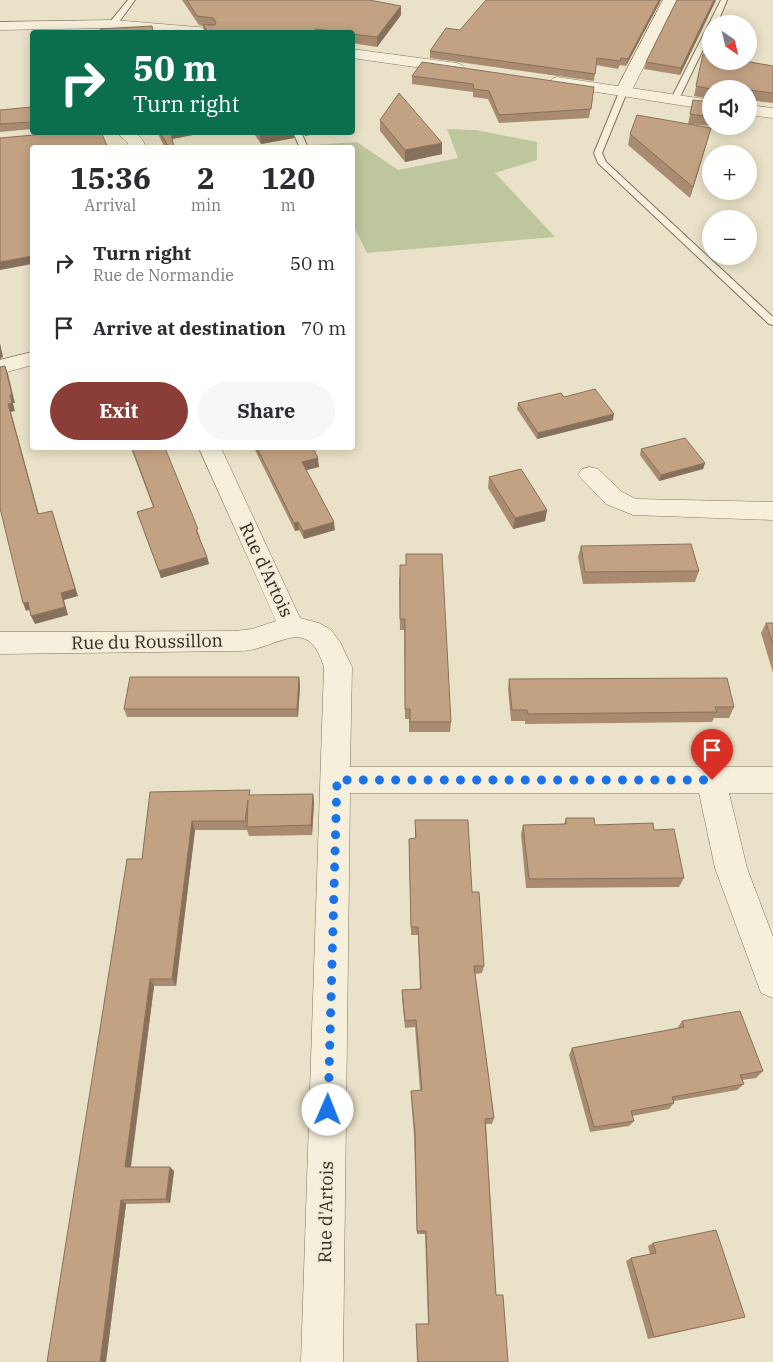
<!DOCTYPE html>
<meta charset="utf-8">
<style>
body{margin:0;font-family:"IBM Plex Serif",serif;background:#f7f7f7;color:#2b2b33;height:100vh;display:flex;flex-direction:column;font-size:19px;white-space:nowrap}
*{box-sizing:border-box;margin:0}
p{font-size:16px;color:#7c7c81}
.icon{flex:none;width:28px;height:28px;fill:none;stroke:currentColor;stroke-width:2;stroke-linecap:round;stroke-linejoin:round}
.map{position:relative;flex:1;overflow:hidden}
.panel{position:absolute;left:30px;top:145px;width:325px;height:305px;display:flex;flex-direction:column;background:#fff;border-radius:5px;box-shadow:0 2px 12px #0003}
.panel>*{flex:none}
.banner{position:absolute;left:30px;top:30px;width:325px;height:105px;border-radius:5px;box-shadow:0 2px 12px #0003;background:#0b6e4f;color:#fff;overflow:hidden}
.needle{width:32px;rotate:146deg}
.controls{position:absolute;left:702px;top:15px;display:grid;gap:10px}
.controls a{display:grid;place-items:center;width:55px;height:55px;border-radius:50%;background:#fff;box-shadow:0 2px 12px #0003;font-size:25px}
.pin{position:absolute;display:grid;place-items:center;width:42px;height:42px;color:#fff;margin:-51px -21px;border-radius:50% 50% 50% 0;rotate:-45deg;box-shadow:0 0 5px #0007}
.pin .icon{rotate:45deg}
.me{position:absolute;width:55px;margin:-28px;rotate:1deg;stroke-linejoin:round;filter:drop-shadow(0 0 4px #0008)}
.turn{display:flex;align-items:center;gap:18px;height:105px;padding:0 20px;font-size:22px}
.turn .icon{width:65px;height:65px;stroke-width:2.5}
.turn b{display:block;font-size:35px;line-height:42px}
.eta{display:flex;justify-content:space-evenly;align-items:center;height:85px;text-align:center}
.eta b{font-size:30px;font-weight:700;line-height:35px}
.action{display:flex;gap:10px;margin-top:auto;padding:10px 20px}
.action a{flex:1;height:58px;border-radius:30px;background:#8b3d37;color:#fff;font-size:20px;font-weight:700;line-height:58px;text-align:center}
.action a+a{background:#f7f7f7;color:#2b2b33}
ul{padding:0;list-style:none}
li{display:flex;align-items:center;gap:15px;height:65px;padding:0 20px}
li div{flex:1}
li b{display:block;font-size:19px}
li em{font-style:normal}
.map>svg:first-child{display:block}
.green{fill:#bec69d}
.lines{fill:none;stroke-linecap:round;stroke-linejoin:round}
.service-casing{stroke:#83755f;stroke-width:2}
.minor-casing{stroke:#83755f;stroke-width:1}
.tertiary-casing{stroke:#83755f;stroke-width:1}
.service{fill:#f5efdb;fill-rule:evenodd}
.minor{fill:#f5efdb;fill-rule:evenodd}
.tertiary{fill:#f5efdb;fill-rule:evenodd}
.wall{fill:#a88b71}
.shaded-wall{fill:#88715c}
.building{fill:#c3a283;stroke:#88715c}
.route{stroke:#1a73e8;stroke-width:9;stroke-dasharray:0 16.2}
.labels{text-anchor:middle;stroke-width:4;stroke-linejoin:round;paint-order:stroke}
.street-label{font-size:18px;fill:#352c21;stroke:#f1ecd7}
</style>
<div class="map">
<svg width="773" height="1362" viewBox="0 0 773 1362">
<rect width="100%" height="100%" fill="#e9e2c8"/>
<!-- green -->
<path class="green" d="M447 129 476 130 537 142V160L495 173 555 237 367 253 353 225 352 148 313 147 311 145 357 142 398 170 458 158Z"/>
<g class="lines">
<defs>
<g id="service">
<path d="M128 0H135L116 26H110V22Z"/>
<path d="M721 0H727L717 24H711V33L679 99 672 101 671 99Z"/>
<path d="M620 90 627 92 602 153 606 162 773 317V325L769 324 598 163 594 153Z"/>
<path d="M293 132H301L308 148H300Z"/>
</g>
<g id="minor">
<path d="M663 0H677L631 92 629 95H617L615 92Z"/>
<path d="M116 132C135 132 138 131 147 148H130L127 142Z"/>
<path d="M32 352V365L0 374V360Z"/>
<path d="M199 448H221L300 618 319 623 331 630 340 642 352 667 350 767H773V793H729L747 868 773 937V998L761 993 715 868 699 793H350L343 1362H301L324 667C309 621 288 640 255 649 248 651 241 651 235 651L0 654V632L235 631 252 629 276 621Z"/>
<path d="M590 467 598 469 622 492 636 499 773 502V520L633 515 606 504 578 475 582 469Z"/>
</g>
<g id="tertiary">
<path d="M113 20 209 28 214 29 216 32H163L113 28 0 30V22Z"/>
<path d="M352 49 457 63 462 65 465 68 462 71 457 73 352 58Z"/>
<path d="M557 77 711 100V110L552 85 549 82 552 79Z"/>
<path d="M749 105 773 108V118L749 115Z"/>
</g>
</defs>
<!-- service casing -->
<use href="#service" class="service-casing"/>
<!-- minor casing -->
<use href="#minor" class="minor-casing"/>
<!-- tertiary casing -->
<use href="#tertiary" class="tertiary-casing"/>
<!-- service -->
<use href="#service" class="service"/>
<!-- minor -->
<use href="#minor" class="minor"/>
<!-- tertiary -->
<use href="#tertiary" class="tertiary"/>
</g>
<!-- wall -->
<g class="wall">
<path d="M182 0H369L401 15 377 47 352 43V32H204L203 26 199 25Z"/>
<path d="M486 0H661L626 66 620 65 618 69 596 65 594 81 430 58V51L460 30Z"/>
<path d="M716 0 680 75 644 69 646 62Z"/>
<path d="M703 54 773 66V103L749 100V89H711V99L694 96Z"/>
<path d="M412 76 594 87 589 118 499 123 488 99 473 97V92L412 84Z"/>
<path d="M693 100 711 102V126L688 124Z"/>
<path d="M32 107V129L0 132V110Z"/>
<path d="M380 120 442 154 405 162 380 131Z"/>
<path d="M712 126H730L729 128Z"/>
<path d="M157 132H208L172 139 174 148H165Z"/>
<path d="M253 132H293L294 138 261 144Z"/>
<path d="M630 134 708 139 690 198 628 145Z"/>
<path d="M564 397 613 420 537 439 517 409 518 403Z"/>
<path d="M131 448H165L200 537H199L207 557 209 564 161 578 137 512 153 507Z"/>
<path d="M254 448H313L319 467 306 470 335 530 304 539 299 530 295 531Z"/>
<path d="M641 449 705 463 703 469 659 481 640 455Z"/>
<path d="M489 477 547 510 545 521 513 529 488 488Z"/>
<path d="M581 546 699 571 695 582 583 584 578 557Z"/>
<path d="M399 576 451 722 450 732H409V719H405L404 630H400Z"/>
<path d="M766 623H773V673L761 633Z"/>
<path d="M299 677 300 686 298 717H127L124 709Z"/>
<path d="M509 679 734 707 729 718H714L712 722 525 724V721H511L508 689Z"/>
<path d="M150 792 251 795 313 794 314 803 312 835 249 836 247 830H195L176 986H154L131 1167 174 1171 170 1203 126 1204 106 1362 142 859Z"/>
<path d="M566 818 595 825 684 878 679 887 526 888 521 834 523 825 564 824Z"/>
<path d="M415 820 472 892 484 966 482 973 475 974 494 1118 492 1124H486L496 1295 508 1362H417L416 1325V1324H428L425 1234H417L414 1137 411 1097V1091L420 1090 415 1027 405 1028 402 998V990L420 989 418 935H411L409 848V839L415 838Z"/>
<path d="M682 1021 763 1071 756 1078 742 1080 744 1084 737 1090 674 1101V1103L669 1109 632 1116 634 1121 629 1126 590 1132 569 1055 572 1048 677 1029Z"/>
<path d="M653 1243 745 1317 648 1339 626 1261 631 1258 650 1254 648 1246Z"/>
</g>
<!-- shaded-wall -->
<g class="shaded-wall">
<path d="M659 0H661L626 66 628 59Z"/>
<path d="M714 0H716L680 75 681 68Z"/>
<path d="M401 6V15L377 47V37Z"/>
<path d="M711 128 708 139 690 198 693 187Z"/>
<path d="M171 132H208L172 139Z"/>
<path d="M270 132H293L294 138 261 144 260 134Z"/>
<path d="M305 132H320V133L305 136Z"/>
<path d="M442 143V154L405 162V150Z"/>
<path d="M32 256V264L0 270V262Z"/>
<path d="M0 343 3 357 0 359Z"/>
<path d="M5 366 8 374 15 403H13L15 411 11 412 41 522 38 514 8 404 10 395Z"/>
<path d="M614 414 613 420 537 439 538 433Z"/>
<path d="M318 458 319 467 303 471 302 462Z"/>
<path d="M705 463 703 469 659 481 661 475Z"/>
<path d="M547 510 545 521 513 529 515 518Z"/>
<path d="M52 511 78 596 64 600 68 615 35 624 31 616Z"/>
<path d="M298 522 299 530 295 531 294 523Z"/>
<path d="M334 522 335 530 304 539 303 531Z"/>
<path d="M207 557 209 564 161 578 159 571Z"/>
<path d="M28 602 31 609 26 611 23 603Z"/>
<path d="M299 677 300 686 298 717 297 709Z"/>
<path d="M313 794 314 803 312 835 311 825Z"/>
<path d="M192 821 195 830 176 986 172 979Z"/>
<path d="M150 979 154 986 130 1171 125 1167Z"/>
<path d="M170 1167 174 1171 170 1203 166 1199Z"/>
<path d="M121 1200 126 1204 106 1362H100Z"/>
</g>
<!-- building -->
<g class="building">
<path d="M187 0H369L401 6 377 37 352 34V32H341L315 29V32H208L203 25H215L216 22 213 18 197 16Z"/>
<path d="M486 0H659L628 59 621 58 620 61 597 58 595 74 430 51 446 28 460 30Z"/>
<path d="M677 0H714L681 68 646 62Z"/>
<path d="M152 26 153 32H102L100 29Z"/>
<path d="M703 54 711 55V61H744L773 66V93L749 90V89L734 88 711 89 696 86Z"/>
<path d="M422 62 594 87 591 109 499 115 489 91 474 89 473 84 412 76Z"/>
<path d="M399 93 442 143 405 150 380 120Z"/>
<path d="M693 100 711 102V117L690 114Z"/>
<path d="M32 107V122L0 124V110Z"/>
<path d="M637 115 711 128 693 187 630 134Z"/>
<path d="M67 132H101L108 148H32V256L0 262V138Z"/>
<path d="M160 132H171L174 148H169Z"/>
<path d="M258 132H270L260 134Z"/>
<path d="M5 366 12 395H10L12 403 8 404 38 514 52 511 75 589 61 593 65 607 31 616 28 602 23 603 0 508V367Z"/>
<path d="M595 389 614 414 538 433 518 403 561 393 564 397Z"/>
<path d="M685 438 705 463 661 475 641 449Z"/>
<path d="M132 448H165L198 529 196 530 207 557 159 571 137 512 154 507Z"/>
<path d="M257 448H313L318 458 302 462 334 522 303 531 298 522 294 523Z"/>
<path d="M521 469 547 510 515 518 489 477Z"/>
<path d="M691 544 699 571 585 572 581 546Z"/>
<path d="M406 554H442L451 722H410V709H405V619H400V565H406Z"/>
<path d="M766 623H773V644Z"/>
<path d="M130 677H299L297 709H124Z"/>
<path d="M727 678 734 707H715L717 712 528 714 527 710H512L509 679Z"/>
<path d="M250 790 249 795 313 794 311 825 247 827 248 800 245 821H192L172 979H150L125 1167H170L166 1199 121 1200 100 1362H47L127 859H142L150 792Z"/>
<path d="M566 818H594L595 825 653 823 654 830 674 829 684 878 529 879 523 825 566 824Z"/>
<path d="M415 820H468L472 892H479L484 966H474L494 1118 485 1119 496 1295H503L508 1362H418L416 1324H429L426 1231H417L415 1132 411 1091 422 1090 416 1020 405 1021 402 990 421 989 418 927H411L409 839 416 838Z"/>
<path d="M740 1011 763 1071 740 1075 744 1084 672 1097 674 1103 631 1111 634 1121 594 1127 572 1048 684 1027 682 1021Z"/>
<path d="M716 1230 745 1317 654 1337 631 1258 656 1253 653 1243Z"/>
</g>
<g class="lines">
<!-- route -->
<path class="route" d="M328 1110 337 780H712"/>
</g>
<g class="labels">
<!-- street labels -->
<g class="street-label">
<text transform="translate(266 570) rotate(65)" y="6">Rue d'Artois</text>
<text transform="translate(147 642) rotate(-1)" y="6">Rue du Roussillon</text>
<text transform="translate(326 1212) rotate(-89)" y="6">Rue d'Artois</text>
</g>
</g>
</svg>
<div class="controls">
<a><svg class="needle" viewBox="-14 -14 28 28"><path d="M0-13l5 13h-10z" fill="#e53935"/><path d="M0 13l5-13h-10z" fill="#7c7c81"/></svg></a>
<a><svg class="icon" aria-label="sound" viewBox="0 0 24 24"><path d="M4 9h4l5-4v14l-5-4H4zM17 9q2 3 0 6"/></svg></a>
<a>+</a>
<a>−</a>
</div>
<div class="pin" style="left:712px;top:780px;background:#d93025"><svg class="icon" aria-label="arrive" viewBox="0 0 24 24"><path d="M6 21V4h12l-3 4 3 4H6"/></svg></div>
<svg class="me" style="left:328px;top:1110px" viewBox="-20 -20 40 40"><circle r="19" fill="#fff"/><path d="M0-13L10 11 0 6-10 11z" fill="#1a73e8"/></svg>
<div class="banner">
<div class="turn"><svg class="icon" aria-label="right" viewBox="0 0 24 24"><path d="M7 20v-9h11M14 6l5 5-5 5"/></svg><div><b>50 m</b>Turn right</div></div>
</div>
<section class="panel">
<div class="eta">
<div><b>15:36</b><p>Arrival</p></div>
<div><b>2</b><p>min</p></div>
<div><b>120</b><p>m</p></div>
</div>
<ul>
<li><svg class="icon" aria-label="right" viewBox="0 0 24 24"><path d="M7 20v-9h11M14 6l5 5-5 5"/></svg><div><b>Turn right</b><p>Rue de Normandie</p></div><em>50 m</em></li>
<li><svg class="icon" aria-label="arrive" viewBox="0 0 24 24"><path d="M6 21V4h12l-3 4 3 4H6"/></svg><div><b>Arrive at destination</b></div><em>70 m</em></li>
</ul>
<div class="action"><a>Exit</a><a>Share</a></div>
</section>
</div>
